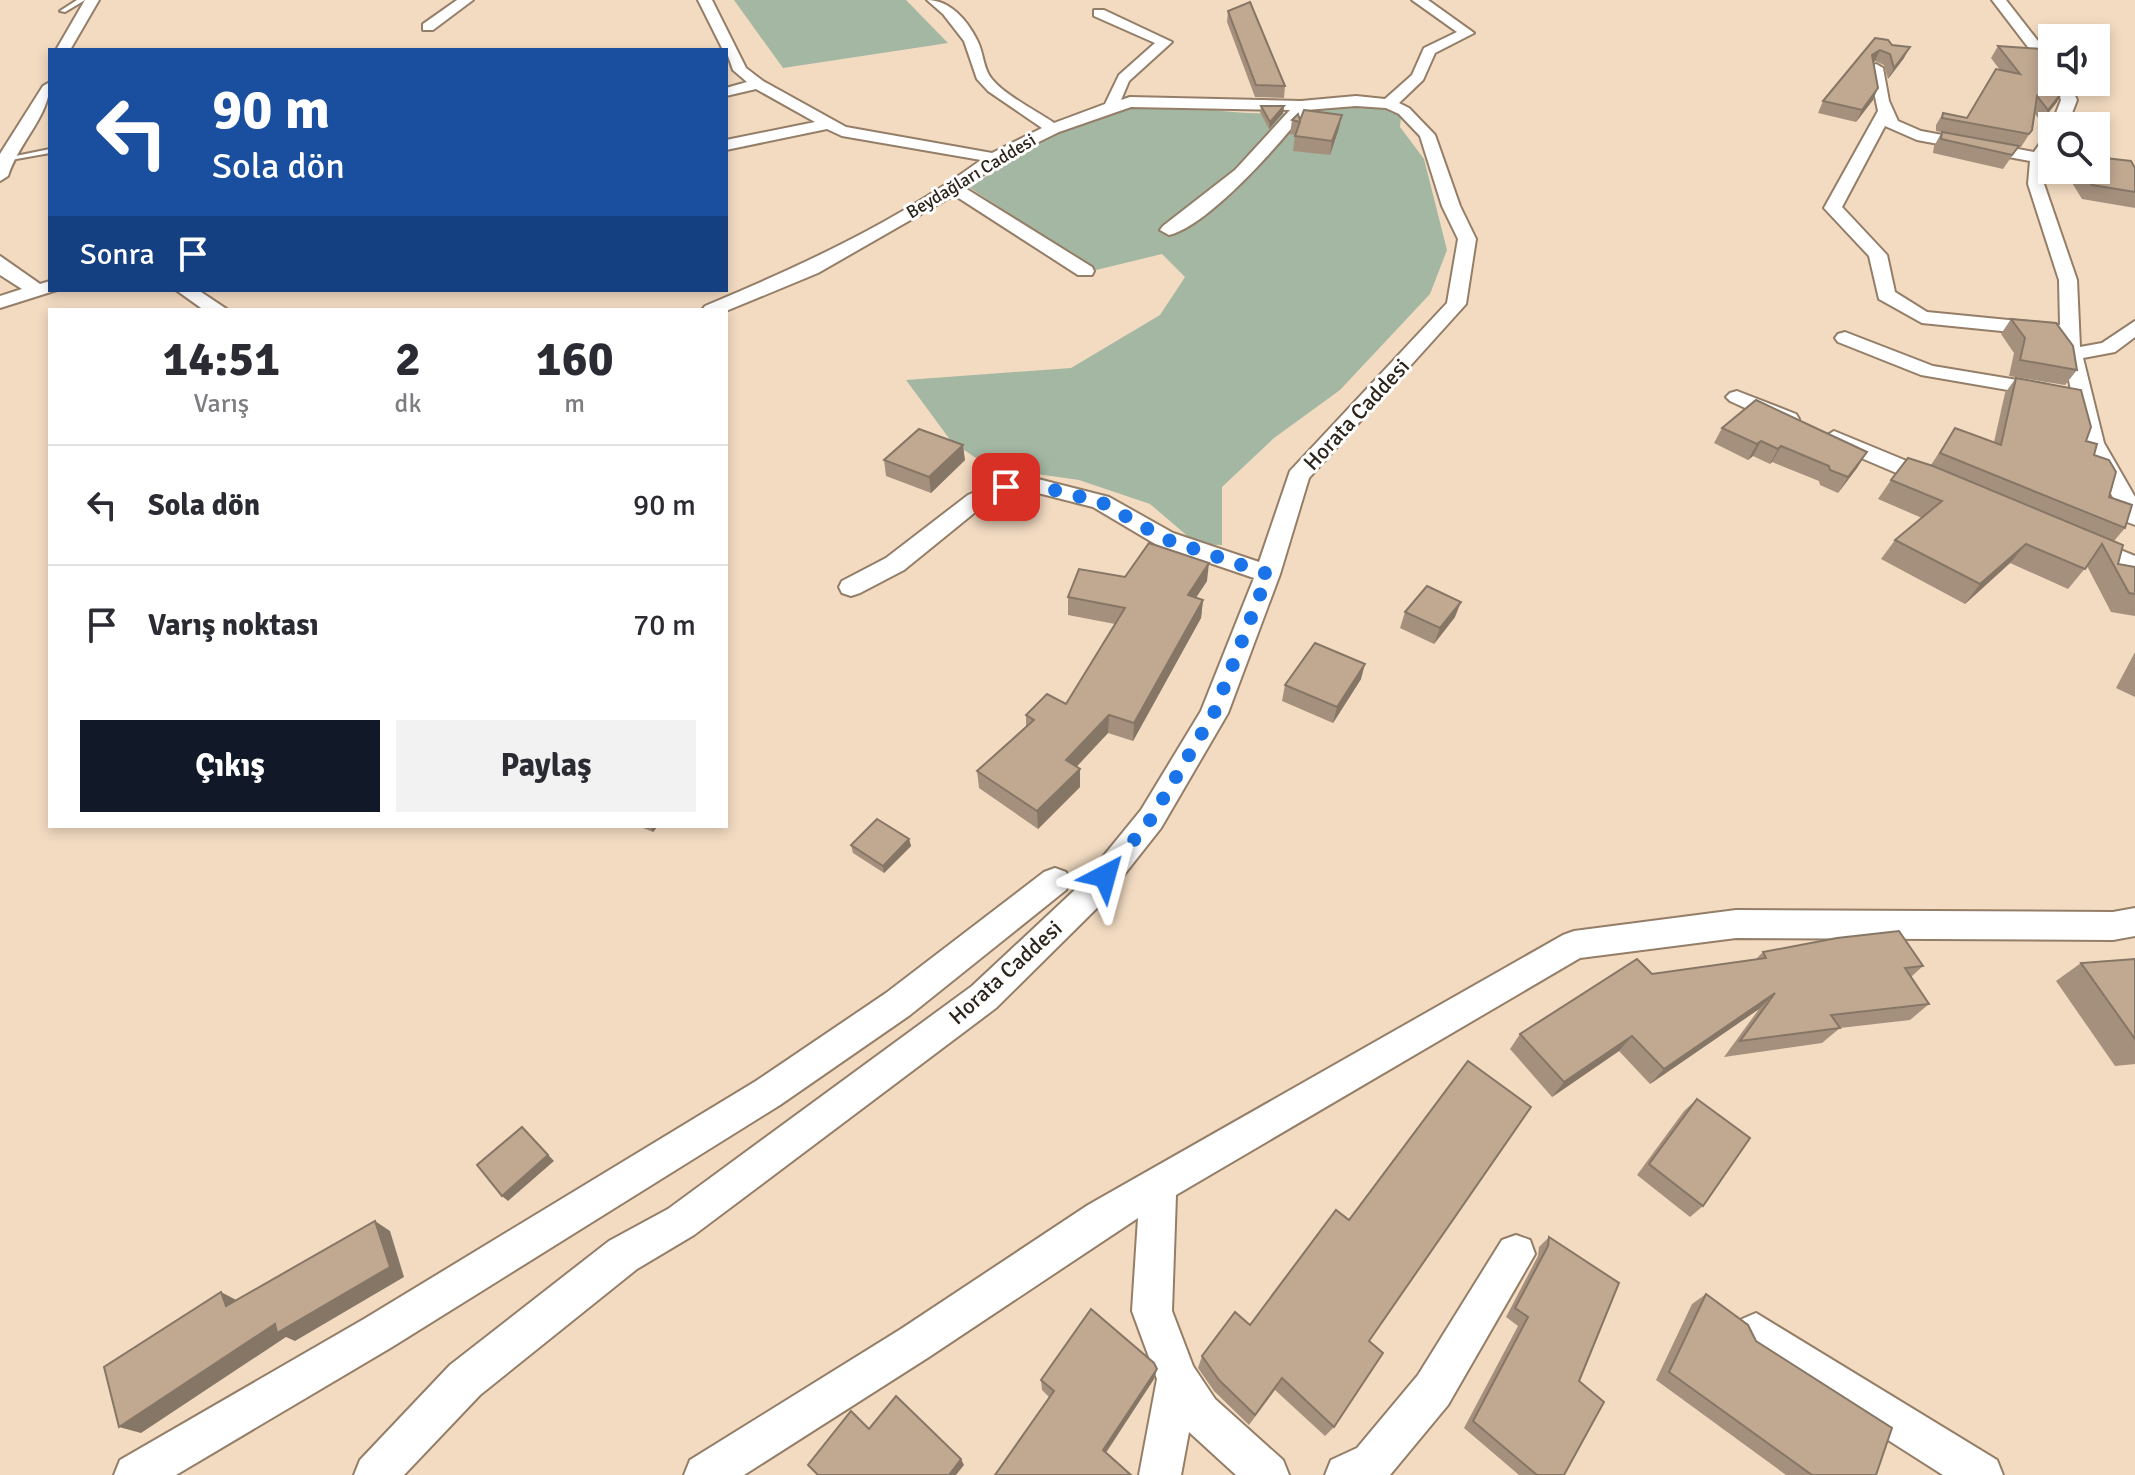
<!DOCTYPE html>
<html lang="tr">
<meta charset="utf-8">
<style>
body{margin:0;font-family:Signika,sans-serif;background:#f2f2f3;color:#2b2b33;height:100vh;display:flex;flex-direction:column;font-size:30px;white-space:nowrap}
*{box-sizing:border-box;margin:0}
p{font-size:26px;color:#7c7c81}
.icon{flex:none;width:44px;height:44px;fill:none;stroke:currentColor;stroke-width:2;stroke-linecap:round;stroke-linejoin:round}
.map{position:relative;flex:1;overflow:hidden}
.side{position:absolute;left:48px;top:308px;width:680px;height:520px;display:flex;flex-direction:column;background:#fff;border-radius:0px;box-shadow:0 4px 12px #0003}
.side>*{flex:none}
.top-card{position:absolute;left:48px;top:48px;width:680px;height:244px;border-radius:0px;box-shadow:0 4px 12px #0003;background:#1a4fa0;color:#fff;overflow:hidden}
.controls{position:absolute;left:2038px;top:24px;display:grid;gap:16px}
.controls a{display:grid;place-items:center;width:72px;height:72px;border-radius:0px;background:#fff;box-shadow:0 4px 12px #0003;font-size:40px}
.pin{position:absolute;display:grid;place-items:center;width:68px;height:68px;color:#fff;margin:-34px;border-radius:16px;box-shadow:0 4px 12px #0006}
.me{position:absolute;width:88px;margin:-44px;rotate:39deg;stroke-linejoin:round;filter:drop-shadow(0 0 6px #0008)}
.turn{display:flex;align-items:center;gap:28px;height:168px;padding:0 32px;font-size:36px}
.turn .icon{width:104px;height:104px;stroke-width:2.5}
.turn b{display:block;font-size:56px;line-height:68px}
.then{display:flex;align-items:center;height:76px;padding:0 32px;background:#0003;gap:16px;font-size:30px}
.eta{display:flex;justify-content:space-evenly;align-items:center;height:136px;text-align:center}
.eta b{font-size:48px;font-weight:700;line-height:56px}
.cta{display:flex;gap:16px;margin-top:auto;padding:16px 32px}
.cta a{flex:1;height:92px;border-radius:0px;background:#111827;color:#fff;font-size:32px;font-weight:700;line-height:92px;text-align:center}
.cta a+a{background:#f2f2f3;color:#2b2b33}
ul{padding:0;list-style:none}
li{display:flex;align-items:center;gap:24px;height:120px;padding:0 32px;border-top:2px solid #e1e1e2}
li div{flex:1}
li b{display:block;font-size:30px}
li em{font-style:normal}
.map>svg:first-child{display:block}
.green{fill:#a3b7a3}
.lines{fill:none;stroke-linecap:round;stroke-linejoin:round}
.lane-casing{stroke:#947e68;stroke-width:4}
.street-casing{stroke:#947e68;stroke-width:4}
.lane{fill:#fff;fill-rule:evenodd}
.street{fill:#fff;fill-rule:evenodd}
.wall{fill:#a5907d}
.shaded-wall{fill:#867666}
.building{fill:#c0a891;stroke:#867666;stroke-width:2}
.route{stroke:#1a73e8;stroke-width:14;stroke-dasharray:0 25.2}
.labels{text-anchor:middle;stroke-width:6;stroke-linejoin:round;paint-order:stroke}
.far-street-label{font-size:18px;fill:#2d251b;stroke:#fff}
.street-label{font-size:22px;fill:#2d251b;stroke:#fff}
</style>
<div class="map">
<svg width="2135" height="1475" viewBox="0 0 2135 1475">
<rect width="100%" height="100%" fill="#f3dbc2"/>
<!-- green -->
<g class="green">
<path d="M734 0H906L948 43 783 68Z"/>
<path d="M1358 104 1391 110 1401 117 1400 127 1424 159 1447 250 1430 294 1340 390 1274 438 1222 487V545L1197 544 1150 504 1079 480 989 467 951 441 906 380 1071 368 1160 315 1185 277 1162 254 1096 270 970 188C1006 160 1092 109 1138 107 1174 105 1212 111 1248 113 1284 115 1322 110 1358 104Z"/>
</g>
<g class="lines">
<defs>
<g id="lane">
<path d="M77 0H85L65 12 60 11Z"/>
<path d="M50 149V153L5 161 1 159Z"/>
</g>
<g id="street">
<path d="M85 0H99L70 50H56Z"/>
<path d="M457 0H473L433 30H423V24Z"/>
<path d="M698 0H712L746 68 763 81 846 127 992 153 1042 128 988 91 977 79 964 41 943 14 927 0C950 0 967 20 977 40 983 51 983 65 989 75 1000 93 1037 111 1054 123L1105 104 1119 75 1155 43 1094 16V10H1104L1172 42 1129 81 1121 100 1130 97 1301 101 1356 96 1385 99 1412 75 1424 48 1457 32 1412 0H1428L1474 33 1435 53 1423 80 1399 103 1409 108 1435 135 1460 206 1476 239 1466 304 1309 478 1280 574 1228 713 1161 828 1101 904 996 1008 694 1235 637 1269 480 1395 404 1475H354L360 1460 450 1365 609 1241 668 1209 972 986 1079 886 1141 810 1201 711 1254 578 1157 545 1093 507 1026 490 984 505 904 570 860 593 851 596 842 593 839 587 842 581 886 558 968 495 998 482 1026 476 1109 497 1173 533 1259 562 1290 471 1447 303 1458 239 1442 206 1420 136 1399 114 1386 108 1356 106 1306 110C1281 143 1208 226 1169 235L1160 230 1163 226 1235 170 1290 110 1131 107 1059 132 1004 159 965 188 1092 267 1094 271 1092 275H1078L954 195 818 273 726 311 702 310 705 306C801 266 896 222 981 160L842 136 827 129 726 150V140L815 122 756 89 726 96V88L747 82 733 70 726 50H723Z"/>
<path d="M1992 0H2006L2052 59V73L2047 72Z"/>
<path d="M1876 64 1883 68 1889 101 1898 121 1921 131 2034 152 2046 135 2052 133V149L2046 158 2044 184 2077 280 2080 347 2102 343 2135 321V337L2115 352 2083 358 2104 443 2135 497V525L2127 522 2082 443 2060 337 1922 323 1879 299 1869 256 1824 208 1878 111 1869 68ZM1885 126 1917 140 2030 161 2028 184 2059 280 2060 325 1927 312 1895 292 1887 255 1842 207Z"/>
<path d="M50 82C50 116 18 143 8 176L0 181V154L43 86Z"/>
<path d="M2055 82H2069L2077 100 2067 126H2051L2061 100Z"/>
<path d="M0 256 40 284 50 281V290H57L0 308V296L22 289 0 275Z"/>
<path d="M176 290H198L228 310H204Z"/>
<path d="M1845 332 1933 366 2048 385 2058 391 2048 397 1921 375 1838 342 1835 338 1838 334Z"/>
<path d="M1737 391 1796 414 1799 419 1788 425 1780 424 1730 401 1726 397 1730 393Z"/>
<path d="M1834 431 1943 476 1946 481 1943 486H1927L1826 443 1823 438Z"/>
<path d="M2084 535 2135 556V573L2075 549 2072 543 2075 537Z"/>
<path d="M1055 868 1066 872 1070 881 1066 890 910 1015 780 1105 392 1347 176 1475H114L120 1460 364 1319 756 1081 886 993 1044 872Z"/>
<path d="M2135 908V936L2113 940 1736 938 1580 958 1176 1195 1172 1311 1193 1366 1215 1399 1283 1460 1289 1475H1236L1189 1432 1181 1475H1139L1157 1379 1132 1311 1138 1218 929 1357 744 1475H684L690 1460 901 1329 1088 1205 1563 935 1574 931 1736 910 2113 912Z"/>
<path d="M1516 1235 1530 1240 1535 1254 1448 1405 1390 1475H1325L1331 1460 1357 1448 1418 1375 1502 1240Z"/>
<path d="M1756 1313 1997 1460 2003 1475H1943L1742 1347 1736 1333 1742 1319Z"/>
</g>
</defs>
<!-- lane casing -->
<use href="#lane" class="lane-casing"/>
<!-- street casing -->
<use href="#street" class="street-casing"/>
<!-- lane -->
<use href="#lane" class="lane"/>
<!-- street -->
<use href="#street" class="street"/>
</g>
<!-- wall -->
<g class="wall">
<path d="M1228 11 1285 86 1284 98 1255 97 1227 22Z"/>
<path d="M1875 38 1892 45 1904 58 1888 79 1884 65 1875 61 1873 62V100L1856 122 1818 113 1823 101Z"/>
<path d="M1998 46 2057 102 2041 122 2035 114 2032 130 2021 147 1936 131V125L1943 113 1967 118 2000 70 1991 58Z"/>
<path d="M1261 106H1284L1283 113 1269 129 1260 112Z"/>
<path d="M1292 120 1339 128 1330 155 1293 151 1295 135 1290 134Z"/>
<path d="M1942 132 2019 146 2003 169 1933 153 1934 146Z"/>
<path d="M2135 168V208L2082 199 2064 170H2096Z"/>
<path d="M2011 319 2077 370 2065 385 2009 376 2014 353 2001 334Z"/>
<path d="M2016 378 2086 441 2094 455 2109 497 2125 528 2114 541 2118 564 2135 567V616L2111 612 2087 566 2068 589 2010 563 1965 604 1881 559 1895 540 1922 518 1878 499 1891 480 1931 465 1955 428 1994 442 2005 393Z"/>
<path d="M1722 428 1867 452 1857 468 1838 493 1820 485 1819 481 1772 462 1770 464 1753 456 1748 460 1714 443Z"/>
<path d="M884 460H965L931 493 886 476Z"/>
<path d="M1125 577 1207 581 1196 597 1203 600 1201 618 1133 741 1108 733 1076 767 1080 787 1038 829 979 788 977 771 1026 726V715L1066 704 1115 624 1068 615V597Z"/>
<path d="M1405 612 1455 617 1434 644 1400 628Z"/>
<path d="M2135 652V697L2116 688Z"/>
<path d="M1361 679 1333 723 1282 701 1285 685Z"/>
<path d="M638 826H658L653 832Z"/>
<path d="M909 839 911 846 884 873 853 853 851 845Z"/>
<path d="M1763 952 1923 966 1911 977 1929 1004 1910 1020 1840 1028 1822 1043 1724 1057 1759 1009 1650 1084 1619 1051 1552 1097 1510 1049 1520 1034 1652 974 1756 959Z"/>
<path d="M2135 959V1064L2115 1066 2056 981 2081 963Z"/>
<path d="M1697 1099 1703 1206 1690 1217 1637 1175 1684 1111Z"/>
<path d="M1549 1237 1579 1381 1564 1475H1519L1464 1428 1518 1326 1506 1317 1538 1256 1539 1247Z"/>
<path d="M1706 1294 1756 1341 1876 1475H1786L1656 1380 1692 1304Z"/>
<path d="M1250 1325 1369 1341 1334 1427 1325 1436 1275 1390 1249 1425 1214 1391 1198 1368 1202 1356Z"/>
<path d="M1157 1369 1154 1379 1106 1453 995 1475 1049 1397 1042 1390 1041 1380Z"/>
</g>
<!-- shaded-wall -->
<g class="shaded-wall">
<path d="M1910 47 1904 58 1888 79 1894 68Z"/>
<path d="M1880 50 1875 61 1866 67 1872 55Z"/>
<path d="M1878 88 1873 100 1856 122 1862 110Z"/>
<path d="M2064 90 2057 102 2041 122 2048 110Z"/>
<path d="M1284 106 1283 113 1269 129 1270 122Z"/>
<path d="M1342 115 1339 128 1330 155 1332 141Z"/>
<path d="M1761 441 1753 456 1748 460 1757 444Z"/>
<path d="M963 445 965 460 931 493 929 477Z"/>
<path d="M1781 446 1772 462 1770 464 1778 449Z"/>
<path d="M1867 452 1857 468 1838 493 1848 477Z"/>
<path d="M2026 544 2010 563 1965 604 1980 584Z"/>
<path d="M1209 563 1207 581 1186 613 1188 595Z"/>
<path d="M1203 600 1201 618 1133 741 1134 723Z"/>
<path d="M1461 602 1455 617 1434 644 1440 628Z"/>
<path d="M1365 664 1361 679 1333 723 1337 707Z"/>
<path d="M1109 715 1108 733 1066 778V760Z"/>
<path d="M1080 769V787L1038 829 1037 811Z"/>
<path d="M650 826H658L653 832Z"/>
<path d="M909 839 911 846 884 873 883 866Z"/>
<path d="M1775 993 1759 1009 1650 1084 1664 1069Z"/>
<path d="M1632 1036 1619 1051 1552 1097 1564 1082Z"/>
<path d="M522 1127 554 1161 508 1201 502 1196Z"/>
<path d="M375 1221 390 1231 404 1277 295 1341 286 1337 141 1433 119 1427 275 1324Z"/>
<path d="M221 1292 240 1302 226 1306Z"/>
<path d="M1157 1369 1154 1379 1102 1458 1103 1450Z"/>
<path d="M961 1459 964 1465 956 1475H949Z"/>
</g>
<!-- building -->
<g class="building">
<path d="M1250 2 1285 86 1256 85 1228 11Z"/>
<path d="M1875 38 1888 40 1892 45 1910 47 1894 68 1890 54 1880 50 1872 55 1878 88 1862 110 1823 101Z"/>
<path d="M1998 46 2041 49 2052 61V82H2061L2064 90 2048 110 2037 96 2032 130 2029 134 1942 118 1943 113 1967 118 1996 69 2020 74Z"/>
<path d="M1261 106H1284L1270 122Z"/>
<path d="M1304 110 1342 115 1332 141 1295 136 1300 122 1292 120 1298 114 1300 120Z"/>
<path d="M1942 132 2019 146 2012 155 1941 139Z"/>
<path d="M2096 157 2131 161 2135 168V192L2092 185 2082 170H2096Z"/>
<path d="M2011 319 2056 323 2073 346 2077 370 2020 360 2025 338Z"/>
<path d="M2016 378 2081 390 2091 427 2086 441 2097 444 2094 455 2109 460 2116 472 2109 497 2132 505 2125 528 1940 453 1955 428 2001 445Z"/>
<path d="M1756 400 1867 452 1848 477 1830 470 1829 466 1781 446 1778 449 1761 441 1757 444 1722 428Z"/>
<path d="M919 429 963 445 929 477 884 460Z"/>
<path d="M1908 458 1933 466 2123 545 2118 564 2135 567V594L2129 593 2102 544 2085 569 2026 544 1980 584 1895 540 1942 501 1891 480Z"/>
<path d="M1149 543 1209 563 1188 595 1203 600 1134 723 1109 715 1066 760 1080 769 1037 811 977 771 1034 720 1026 715 1047 694 1066 704 1125 608 1068 597 1079 569 1125 577Z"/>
<path d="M1427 586 1461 602 1440 628 1405 612Z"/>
<path d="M1315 643 1365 664 1337 707 1285 685Z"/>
<path d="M877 819 909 839 883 866 851 845Z"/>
<path d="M1899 931 1923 966 1905 968 1929 1004 1831 1015 1840 1028 1740 1041 1775 993 1664 1069 1632 1036 1564 1082 1520 1034 1637 959 1652 974 1766 958 1763 952 1837 938Z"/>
<path d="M2135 959V1039L2081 963Z"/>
<path d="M1468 1061 1531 1107 1369 1341 1383 1353 1334 1427 1282 1378 1255 1415 1219 1380 1202 1356 1235 1312 1250 1325 1336 1210 1349 1220Z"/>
<path d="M1697 1099 1750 1138 1703 1206 1649 1164Z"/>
<path d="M522 1127 548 1155 502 1196 477 1165Z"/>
<path d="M375 1221 390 1267 277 1333 275 1324 119 1427 104 1367 221 1292 226 1306Z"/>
<path d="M1549 1237 1619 1283 1579 1381 1604 1402 1564 1475H1537L1473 1421 1528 1317 1515 1308 1548 1246Z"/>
<path d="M1706 1294 1748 1325 1756 1341 1892 1428 1876 1475H1812L1669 1372Z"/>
<path d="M1091 1309 1154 1363 1157 1369 1103 1450 1131 1475H995L1054 1391 1041 1380Z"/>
<path d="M896 1396 961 1459 949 1475H818L808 1465 851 1411 869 1429Z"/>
</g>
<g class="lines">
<!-- route -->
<path class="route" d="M1006 487 1026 483 1101 502 1165 539 1268 574 1214 713 1151 819 1105 876"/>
</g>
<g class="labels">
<!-- far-street labels -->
<g class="far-street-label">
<text transform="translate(971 176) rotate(-31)" y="6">Beydağları Caddesi</text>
</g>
<!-- street labels -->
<g class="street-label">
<text transform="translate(1356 414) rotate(-47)" y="8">Horata Caddesi</text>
<text transform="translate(1005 972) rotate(-42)" y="8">Horata Caddesi</text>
</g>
</g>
</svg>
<div class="controls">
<a><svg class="icon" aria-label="sound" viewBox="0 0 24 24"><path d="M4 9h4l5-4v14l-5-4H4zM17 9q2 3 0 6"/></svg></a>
<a><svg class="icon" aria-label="search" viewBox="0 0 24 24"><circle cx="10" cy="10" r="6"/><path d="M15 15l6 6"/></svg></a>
</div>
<div class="pin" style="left:1006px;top:487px;background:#d93025"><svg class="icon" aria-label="arrive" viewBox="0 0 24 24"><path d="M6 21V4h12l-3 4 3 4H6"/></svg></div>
<svg class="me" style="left:1105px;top:876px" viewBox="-20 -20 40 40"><path d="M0-17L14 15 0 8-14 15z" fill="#1a73e8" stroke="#fff" stroke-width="4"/></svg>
<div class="top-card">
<div class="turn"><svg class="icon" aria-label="left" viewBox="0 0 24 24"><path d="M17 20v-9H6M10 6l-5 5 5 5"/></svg><div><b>90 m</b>Sola dön</div></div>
<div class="then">Sonra<svg class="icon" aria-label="arrive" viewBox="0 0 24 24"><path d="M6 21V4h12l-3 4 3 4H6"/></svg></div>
</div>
<section class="side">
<div class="eta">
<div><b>14:51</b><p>Varış</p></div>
<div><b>2</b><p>dk</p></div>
<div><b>160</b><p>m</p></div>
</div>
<ul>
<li><svg class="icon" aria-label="left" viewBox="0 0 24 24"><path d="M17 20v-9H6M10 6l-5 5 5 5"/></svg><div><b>Sola dön</b></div><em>90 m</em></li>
<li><svg class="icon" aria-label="arrive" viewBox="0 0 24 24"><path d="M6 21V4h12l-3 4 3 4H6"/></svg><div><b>Varış noktası</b></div><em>70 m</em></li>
</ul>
<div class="cta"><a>Çıkış</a><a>Paylaş</a></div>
</section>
</div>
